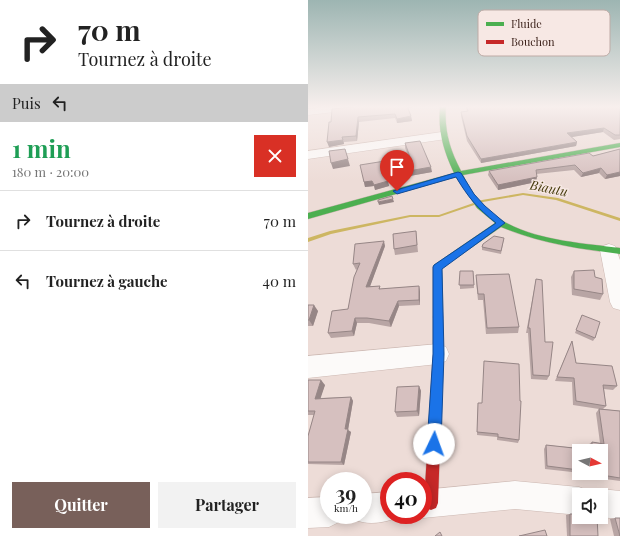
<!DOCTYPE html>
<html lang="fr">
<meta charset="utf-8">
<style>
body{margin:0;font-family:"Playfair Display",serif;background:#f2f2f2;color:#222;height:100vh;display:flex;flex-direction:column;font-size:15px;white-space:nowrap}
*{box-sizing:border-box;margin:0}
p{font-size:13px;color:#767676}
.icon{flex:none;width:22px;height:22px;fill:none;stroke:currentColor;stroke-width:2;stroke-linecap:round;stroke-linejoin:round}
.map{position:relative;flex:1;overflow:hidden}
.sheet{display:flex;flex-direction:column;background:#fff;width:308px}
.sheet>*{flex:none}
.banner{background:#fff;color:#222;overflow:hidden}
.needle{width:26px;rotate:97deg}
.tools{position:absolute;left:264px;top:444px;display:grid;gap:8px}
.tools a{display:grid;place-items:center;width:36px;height:36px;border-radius:0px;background:#fff;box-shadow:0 2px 10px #0003;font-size:20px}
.speed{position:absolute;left:12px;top:472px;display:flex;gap:8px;font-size:20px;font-weight:700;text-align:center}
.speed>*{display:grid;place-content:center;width:52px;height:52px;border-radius:50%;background:#fff;box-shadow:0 2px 10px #0003;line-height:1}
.speed small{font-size:10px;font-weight:400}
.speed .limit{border:6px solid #d22;background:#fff;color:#111}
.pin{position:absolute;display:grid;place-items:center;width:34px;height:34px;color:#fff;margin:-41px -17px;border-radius:50% 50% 50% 0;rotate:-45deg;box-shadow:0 0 4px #0007}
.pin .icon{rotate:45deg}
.me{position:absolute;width:44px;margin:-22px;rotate:3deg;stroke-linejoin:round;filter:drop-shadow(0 0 3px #0008)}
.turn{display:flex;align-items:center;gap:14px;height:84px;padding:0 12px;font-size:18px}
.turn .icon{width:52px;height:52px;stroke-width:2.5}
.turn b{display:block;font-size:28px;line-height:34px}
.then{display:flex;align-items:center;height:38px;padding:0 12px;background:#0003;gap:8px;font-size:15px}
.round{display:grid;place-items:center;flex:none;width:42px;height:42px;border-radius:0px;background:#f2f2f2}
.headline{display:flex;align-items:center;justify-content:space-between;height:68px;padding:0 12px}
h1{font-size:24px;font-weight:700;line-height:30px;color:#1e9e55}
.action{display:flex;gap:8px;margin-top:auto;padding:8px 12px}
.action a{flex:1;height:46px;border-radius:0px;background:#78605a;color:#fff;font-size:16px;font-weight:700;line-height:46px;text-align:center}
.action a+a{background:#f2f2f2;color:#222}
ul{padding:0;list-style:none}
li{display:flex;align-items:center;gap:12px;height:60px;padding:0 12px;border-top:1px solid #e0e0e0}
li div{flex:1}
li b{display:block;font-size:15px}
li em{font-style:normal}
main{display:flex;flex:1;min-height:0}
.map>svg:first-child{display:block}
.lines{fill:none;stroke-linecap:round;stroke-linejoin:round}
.stream{fill:#cdb662;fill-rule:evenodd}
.street-casing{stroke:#ccb8b2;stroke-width:1}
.fast-casing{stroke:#ccb8b2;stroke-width:1}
.jam-casing{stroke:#ccb8b2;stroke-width:1}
.street{fill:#fcfaf9;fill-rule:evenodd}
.fast{fill:#4caf50;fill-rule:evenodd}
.jam{fill:#c62828;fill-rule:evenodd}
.wall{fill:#b8a5a4}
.shaded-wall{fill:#968686}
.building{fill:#d6c0bf;stroke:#968686}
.route{fill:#1a73e8;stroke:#114b97}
.labels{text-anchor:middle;stroke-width:3;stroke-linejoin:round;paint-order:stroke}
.water-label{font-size:13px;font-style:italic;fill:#483d0e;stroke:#f7e8e4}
.key{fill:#f7e8e4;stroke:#beaba6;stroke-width:1}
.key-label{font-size:11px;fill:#391e17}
</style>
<main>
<section class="sheet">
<div class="banner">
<div class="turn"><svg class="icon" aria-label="right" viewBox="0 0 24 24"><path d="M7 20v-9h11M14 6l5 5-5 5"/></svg><div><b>70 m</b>Tournez à droite</div></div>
<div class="then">Puis<svg class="icon" aria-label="left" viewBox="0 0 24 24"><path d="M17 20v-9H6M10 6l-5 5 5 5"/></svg></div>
</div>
<div class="headline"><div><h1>1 min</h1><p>180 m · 20:00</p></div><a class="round" style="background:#d93025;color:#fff"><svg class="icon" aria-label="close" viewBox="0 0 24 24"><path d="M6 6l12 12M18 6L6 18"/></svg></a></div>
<ul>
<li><svg class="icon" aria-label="right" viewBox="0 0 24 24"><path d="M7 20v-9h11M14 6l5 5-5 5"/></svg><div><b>Tournez à droite</b></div><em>70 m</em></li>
<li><svg class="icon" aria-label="left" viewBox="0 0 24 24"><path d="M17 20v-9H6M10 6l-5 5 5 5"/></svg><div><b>Tournez à gauche</b></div><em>40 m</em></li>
</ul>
<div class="action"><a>Quitter</a><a>Partager</a></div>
</section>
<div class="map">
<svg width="312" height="536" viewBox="0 0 312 536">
<rect width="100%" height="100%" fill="#eddcd7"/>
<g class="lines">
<!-- stream -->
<path class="stream" d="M215 193 250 198 312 218V221L248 200 215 195 175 202 131 217H102L23 234 0 242V238L22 231 102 215H131L174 200Z"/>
<defs>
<g id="street">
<path d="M28 106H58L53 109 0 115V109Z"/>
<path d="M134 132 138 133 140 136 138 139 0 159V151Z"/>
<path d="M301 244 307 246 312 260V310L305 308 302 302 292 250 295 246Z"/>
<path d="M130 344 138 347 141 354 138 361 130 364 0 378V356Z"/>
<path d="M207 481 271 487 281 491 282 494 293 489 312 491V519L292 517 293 495H271V515L207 509 115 518 107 515H115V490Z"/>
<path d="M81 492V515H92L91 517C76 523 60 526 45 519L43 515H55V494Z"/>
<path d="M21 497V515H34L31 522 21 527 0 528V498Z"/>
</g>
<path id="fast" d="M132 106H138C136 131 142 150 153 171L312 143V147L155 175C162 190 172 204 185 214 217 240 273 243 312 248V254C271 249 231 243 193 227L134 268 135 317 134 320 130 321 126 320 125 317V267L126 265 187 223 169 208 148 177 0 219V213L146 173C135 149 130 132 132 106Z"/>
<path id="jam" d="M130 313 134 314 135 317V354L130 503 128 508 123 510 118 508 116 503 125 354V317L126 314Z"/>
</defs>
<!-- street casing -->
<use href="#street" class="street-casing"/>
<!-- fast casing -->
<use href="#fast" class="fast-casing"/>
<!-- jam casing -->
<use href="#jam" class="jam-casing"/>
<!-- street -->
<use href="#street" class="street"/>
<!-- fast -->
<use href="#fast" class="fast"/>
<!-- jam -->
<use href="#jam" class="jam"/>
</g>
<!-- wall -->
<g class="wall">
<path d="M53 106H104V108H100L103 116 104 121 89 123 87 118 51 122 49 141 36 142V144L21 147 23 122Z"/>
<path d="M158 106H312V139L306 140 295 132 263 137 269 142 268 146 173 163 159 141 153 116V112L159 111Z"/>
<path d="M97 143 124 172 79 180 81 186 67 190 66 186 57 187 56 182 101 157 97 148Z"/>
<path d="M312 149V176L297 179 291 173 273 177 266 170 228 174V182L190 190 180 175 181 171 285 156Z"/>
<path d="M108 231 110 252 87 255 86 249Z"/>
<path d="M196 238 193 254 174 250V247Z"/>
<path d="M77 246 62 286H72V289L111 286 112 292V305L91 306 83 327 61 323H49L46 336 23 338 20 333 40 309 49 269 48 270 45 264Z"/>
<path d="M152 271H165L166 288 152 289Z"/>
<path d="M266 271 287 277 295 294 292 300 264 295 263 277Z"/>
<path d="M168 275 211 327 210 333 178 334 175 300H170L168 281Z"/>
<path d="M228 279 241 376 239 380 223 379 220 333H218Z"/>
<path d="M0 305 10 311 5 326H0Z"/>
<path d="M274 315 287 338 285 341 267 333Z"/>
<path d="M264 341 268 363 309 386 305 390 296 389 298 406 295 409 312 411V481L290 478 288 473H293V451H271V473H284L282 474 237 469 236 449 238 445 280 449V445L284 442 292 443 288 413 291 409 265 405 264 382 247 381Z"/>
<path d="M0 380 17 385 12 398 43 397 45 401 40 430 43 432 36 465 0 464V436L6 415H0Z"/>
<path d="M111 386 113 391 111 416 89 417 87 412Z"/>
<path d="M170 403 211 440 210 443 189 440V437L169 435Z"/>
<path d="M262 514 290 536H259L258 515Z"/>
<path d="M307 518 312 536H306L302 519Z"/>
</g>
<!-- shaded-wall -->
<g class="shaded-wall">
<path d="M103 116 104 121 89 123V119Z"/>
<path d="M50 117 51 122 49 141 48 136Z"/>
<path d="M296 128 295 132 258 138 259 133Z"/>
<path d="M35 140 36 144 21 147 19 142Z"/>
<path d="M269 142 268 146 173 163V159Z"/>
<path d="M37 149 42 166 25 169 23 163Z"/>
<path d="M123 167 124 172 79 180 78 175Z"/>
<path d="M293 168 291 173 273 177 275 173Z"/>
<path d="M312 172V176L297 179 299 175Z"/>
<path d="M229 177 228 182 190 190V185Z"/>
<path d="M64 181 66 186 57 187 56 182Z"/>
<path d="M80 181 81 186 67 190 66 185Z"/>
<path d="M85 199 86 202 71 205 70 202Z"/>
<path d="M76 241 77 246 60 292 58 287Z"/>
<path d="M111 286 112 292V305L111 300Z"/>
<path d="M90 301 91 306 83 327 81 321Z"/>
<path d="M6 305 10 311 5 326 1 320Z"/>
<path d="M47 318 49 323 46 336 44 331Z"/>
<path d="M13 380 17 385 11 403 7 399Z"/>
<path d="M111 386 113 391 111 416 109 411Z"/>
<path d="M43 397 45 401 40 430 43 432 36 465 33 462 37 429Z"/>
</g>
<!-- building -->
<g class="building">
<path d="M52 106H99L103 116 89 119 87 114 50 117 48 136 34 137 35 140 19 142 21 122H23L24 109Z"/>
<path d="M158 106H312V135H307L296 128 259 133 269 142 173 159 159 136 153 112 160 111Z"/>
<path d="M112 141 123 167 78 175 80 181 66 185 64 181 56 182 52 165 102 157 97 143Z"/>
<path d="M37 149 40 159 23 163 21 151Z"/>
<path d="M312 149V172L299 175 293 168 275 173 267 165 228 170 229 177 190 185 181 171 281 153 285 156Z"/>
<path d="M84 196 85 199 70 202V200Z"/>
<path d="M108 231 109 245 86 249 85 234Z"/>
<path d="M186 236 196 238 193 251 174 247 175 244Z"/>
<path d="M76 241 58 287 72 286 71 289 111 286V300L90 301 81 321 59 318H47L44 331 20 333 24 311 40 309 46 277 52 263 45 264 47 244Z"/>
<path d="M286 270 287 277 294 279 295 294 266 289V271Z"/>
<path d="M152 271H165L166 285H151Z"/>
<path d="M201 274 211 327 179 328 176 294H170L168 275Z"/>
<path d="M228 279 234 280 237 342H245L241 376 225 375 222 328H220Z"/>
<path d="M0 305H6L1 320H0Z"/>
<path d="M274 315 292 322 287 338 268 330Z"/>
<path d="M264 341 268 363 304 366 309 386 295 385 298 406 268 401 266 378 249 377Z"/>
<path d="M176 361 211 364 212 401H213L211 440 190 437V434L169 432 170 403H174Z"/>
<path d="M0 380H13L7 399 43 397 37 429H40L33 462H0V436L7 411H0Z"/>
<path d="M111 386 109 411 87 412 89 387Z"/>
<path d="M291 409 312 411V478L294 475 293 473V451H271V470L239 466 238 445 284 450V442L296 444Z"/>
<path d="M262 514H271V517H289L290 536H262Z"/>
<path d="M307 518H312V536Z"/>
<path d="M237 530 239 536H211Z"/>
<path d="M132 532 134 536H127Z"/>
</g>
<!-- sky -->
<linearGradient id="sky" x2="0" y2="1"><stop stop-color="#9db5b2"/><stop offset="0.59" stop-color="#f7efed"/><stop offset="1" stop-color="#f7efed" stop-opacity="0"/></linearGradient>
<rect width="312" height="181" fill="url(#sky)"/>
<!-- route -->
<path class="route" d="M150 172 153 173 166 194 177 206 197 223 134 269 136 354 133 444 131 448 126 450 121 448 119 444 125 354V267L126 265 188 223C169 208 160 197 148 177L89 194 85 191Z"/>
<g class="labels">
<!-- water labels -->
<g class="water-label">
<text transform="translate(241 188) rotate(11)" y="5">Biautu</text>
</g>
</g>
<!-- legend -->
<rect x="170" y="10" width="132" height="46" rx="6" class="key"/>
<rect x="178" y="22" width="18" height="4" fill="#4caf50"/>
<rect x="178" y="40" width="18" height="4" fill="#c62828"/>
<g class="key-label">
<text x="203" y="28">Fluide</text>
<text x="203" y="46">Bouchon</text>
</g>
</svg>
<div class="tools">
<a><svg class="needle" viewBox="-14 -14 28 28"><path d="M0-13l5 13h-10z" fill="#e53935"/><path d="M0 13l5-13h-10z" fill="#767676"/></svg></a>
<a><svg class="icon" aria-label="sound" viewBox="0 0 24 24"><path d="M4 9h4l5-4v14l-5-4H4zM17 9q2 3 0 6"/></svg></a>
</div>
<div class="speed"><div>39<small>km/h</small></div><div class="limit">40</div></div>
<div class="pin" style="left:89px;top:191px;background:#d93025"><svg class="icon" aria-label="arrive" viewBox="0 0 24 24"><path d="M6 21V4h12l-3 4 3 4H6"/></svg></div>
<svg class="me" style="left:126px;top:444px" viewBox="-20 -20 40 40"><circle r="19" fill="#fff"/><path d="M0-13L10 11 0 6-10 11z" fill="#1a73e8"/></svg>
</div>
</main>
